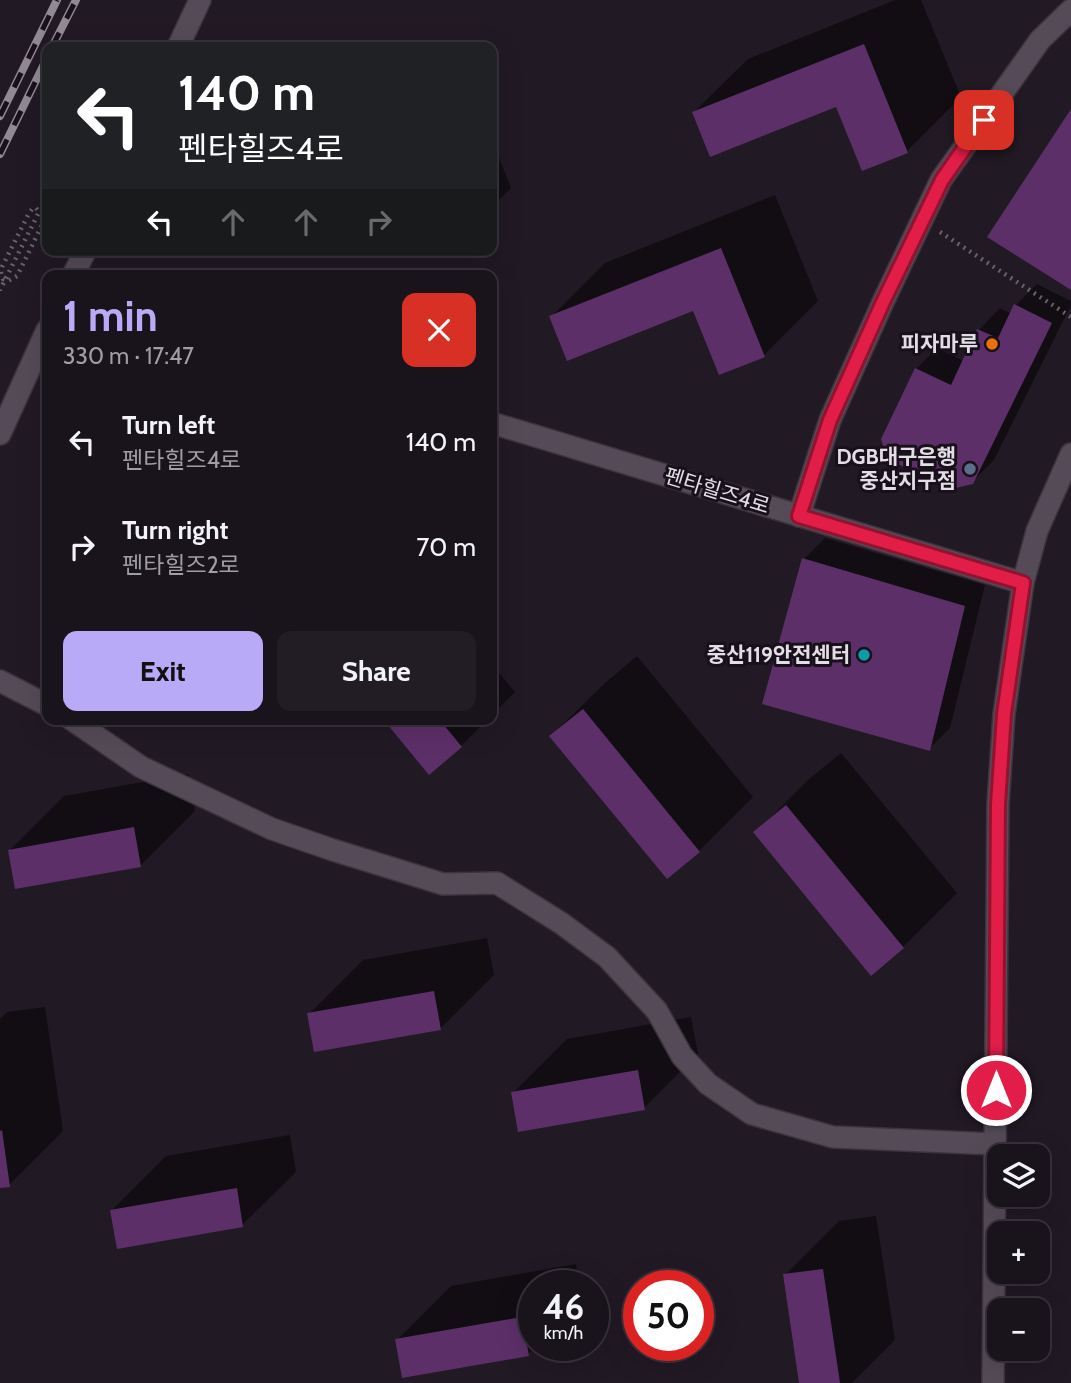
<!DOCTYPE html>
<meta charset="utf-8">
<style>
body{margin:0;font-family:Cabin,"Noto Sans KR",sans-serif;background:#221c24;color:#f1f3f6;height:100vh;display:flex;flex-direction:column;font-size:26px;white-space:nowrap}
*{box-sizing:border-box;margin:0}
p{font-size:23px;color:#9f9ea3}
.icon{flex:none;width:38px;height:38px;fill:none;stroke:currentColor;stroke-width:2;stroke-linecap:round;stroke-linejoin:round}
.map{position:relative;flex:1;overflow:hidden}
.drawer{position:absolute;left:42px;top:270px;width:455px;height:455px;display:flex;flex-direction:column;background:#19131b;border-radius:14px;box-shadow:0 7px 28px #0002,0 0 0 2px #37323a}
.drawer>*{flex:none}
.top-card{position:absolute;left:42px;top:42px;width:455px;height:214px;border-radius:14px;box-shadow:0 7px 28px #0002,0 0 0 2px #37323a;background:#202124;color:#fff;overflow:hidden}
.fabs{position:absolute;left:987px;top:1144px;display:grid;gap:14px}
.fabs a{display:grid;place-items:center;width:63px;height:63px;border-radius:14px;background:#19131b;box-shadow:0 7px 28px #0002,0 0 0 2px #37323a;font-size:35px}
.speed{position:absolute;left:518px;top:1270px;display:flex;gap:14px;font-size:35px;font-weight:700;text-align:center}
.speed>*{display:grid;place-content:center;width:91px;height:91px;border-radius:50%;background:#19131b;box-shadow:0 7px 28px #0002,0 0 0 2px #37323a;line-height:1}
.speed small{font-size:18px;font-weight:400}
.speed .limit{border:10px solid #d22;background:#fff;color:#111}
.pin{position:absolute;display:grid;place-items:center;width:60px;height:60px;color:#fff;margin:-30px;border-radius:14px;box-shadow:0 4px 10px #0006}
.me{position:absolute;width:77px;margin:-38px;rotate:0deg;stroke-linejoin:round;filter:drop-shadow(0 0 5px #0008)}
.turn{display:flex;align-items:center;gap:24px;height:147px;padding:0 21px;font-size:32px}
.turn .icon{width:91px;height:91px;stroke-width:2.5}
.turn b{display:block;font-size:49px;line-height:60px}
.lanes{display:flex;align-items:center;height:66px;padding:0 21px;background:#0003;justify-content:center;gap:35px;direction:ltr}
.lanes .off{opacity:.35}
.round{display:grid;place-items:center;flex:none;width:74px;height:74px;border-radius:14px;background:#221c24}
.overview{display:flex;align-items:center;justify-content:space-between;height:119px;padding:0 21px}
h1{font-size:42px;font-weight:800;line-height:52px;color:#b9aaf7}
.button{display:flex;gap:14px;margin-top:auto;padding:14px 21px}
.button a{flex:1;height:80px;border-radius:14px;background:#b9aaf7;color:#111;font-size:28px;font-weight:800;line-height:80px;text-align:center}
.button a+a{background:#221c24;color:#f1f3f6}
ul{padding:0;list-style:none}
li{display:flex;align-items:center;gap:21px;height:105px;padding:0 21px}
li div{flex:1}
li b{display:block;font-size:26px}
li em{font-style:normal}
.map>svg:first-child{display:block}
.shadow{fill:#0007}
.building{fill:#5d2f69}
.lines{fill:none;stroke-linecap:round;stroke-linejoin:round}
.street-casing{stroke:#3b343d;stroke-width:24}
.secondary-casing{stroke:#3b343d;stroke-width:24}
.path{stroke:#69616b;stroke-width:4.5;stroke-dasharray:2 5;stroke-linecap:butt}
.street{stroke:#554b58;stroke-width:21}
.secondary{stroke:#554b58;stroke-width:21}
.rail-casing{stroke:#918a93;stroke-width:8}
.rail{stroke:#18101a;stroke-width:5;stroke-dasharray:16;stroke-linecap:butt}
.route-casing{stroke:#92132f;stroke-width:18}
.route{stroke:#e11d48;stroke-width:12}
.food-dot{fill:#e8710a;stroke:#18101a;stroke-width:2.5}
.service-dot{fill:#5c6f8a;stroke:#18101a;stroke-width:2.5}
.culture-dot{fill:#0f9aa8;stroke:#18101a;stroke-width:2.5}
.labels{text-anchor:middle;stroke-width:6;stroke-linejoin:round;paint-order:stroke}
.poi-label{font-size:21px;font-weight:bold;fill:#e3dde5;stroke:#18101a;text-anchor:end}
.street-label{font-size:21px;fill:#e3dde5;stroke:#18101a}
</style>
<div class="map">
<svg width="1071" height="1383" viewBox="0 0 1071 1383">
<rect width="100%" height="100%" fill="#211924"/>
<!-- shadow -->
<g class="shadow">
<path d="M895 0H921L961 97 907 151 837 105 694 112 748 59Z"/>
<path d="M492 140 511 188 492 207Z"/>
<path d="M775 195 818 301 764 355 694 309 551 317 605 263Z"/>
<path d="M1037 284 1071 301V305L994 460 972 482 916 369 937 348 964 361 979 330 1000 308 1011 314 1016 305Z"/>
<path d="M825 538 985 585 950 728 929 749 804 559Z"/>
<path d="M637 656 753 797 699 851 667 877 551 736 605 683Z"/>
<path d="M492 664 515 692 492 715Z"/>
<path d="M386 719H488L461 746 429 772Z"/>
<path d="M841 753 957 893 903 947 755 833 809 779Z"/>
<path d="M188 774 195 811 141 865 10 850 64 796Z"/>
<path d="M487 938 494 975 440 1029 309 1014 363 960Z"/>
<path d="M45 1007 63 1131 9 1185 0 1187V1019L7 1012Z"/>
<path d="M691 1017 698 1054 644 1108 513 1093 567 1039Z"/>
<path d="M290 1135 296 1172 242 1225 112 1210 166 1156Z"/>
<path d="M876 1216 895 1340 852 1383H801L785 1275 839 1221Z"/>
<path d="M576 1264 579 1286H534V1346H537L528 1354 397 1340 451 1286Z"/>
</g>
<!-- building -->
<g class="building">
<path d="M864 44 908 153 862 171 836 107 710 157 692 112Z"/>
<path d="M1071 109V290L987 237Z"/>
<path d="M721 248 765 357 719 375 693 311 567 361 549 316Z"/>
<path d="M1014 304 1052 323 973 484 951 489 887 459 881 439 915 368 951 385 977 329 998 338Z"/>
<path d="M802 558 965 606 930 751 762 704Z"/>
<path d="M583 709 700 852 667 879 549 736Z"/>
<path d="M383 719H439L462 747 429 775Z"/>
<path d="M786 805 904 948 871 976 753 832Z"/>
<path d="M134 827 141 867 15 889 8 850Z"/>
<path d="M434 991 441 1030 314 1052 307 1013Z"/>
<path d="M638 1070 645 1110 518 1132 511 1092Z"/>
<path d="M2 1130 10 1187 0 1188V1131Z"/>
<path d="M237 1188 243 1227 117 1249 110 1210Z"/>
<path d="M823 1269 840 1383H799L783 1274Z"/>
<path d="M522 1317 529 1356 402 1378 395 1339Z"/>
</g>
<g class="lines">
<defs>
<g id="street">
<path d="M0 681 47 705"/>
<path d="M71 719 141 767 272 829 333 850 443 884 497 883 561 923 607 957 657 1011 682 1056 708 1084 752 1114 833 1137 995 1144"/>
</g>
<g id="secondary">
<path d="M178 47 200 0"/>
<path d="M73 275 86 250"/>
<path d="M492 423 1023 583"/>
<path d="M0 434 47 330"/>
<path d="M799 516 830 420 883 302 941 180 1040 40 1071 10"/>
<path d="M993 1383 998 804 1004 714 1023 583 1037 531 1071 454"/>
</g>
</defs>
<!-- street casing -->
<use href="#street" class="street-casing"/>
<!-- secondary casing -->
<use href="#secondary" class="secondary-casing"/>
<!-- path -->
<g class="path">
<path d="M940 232 1071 317"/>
<path d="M0 291V290L39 212 36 208H33L29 213 2 267 1 272 3 279 8 281 17 276 47 215"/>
</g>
<!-- street -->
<use href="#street" class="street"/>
<!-- secondary -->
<use href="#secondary" class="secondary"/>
<defs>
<g id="rail">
<path d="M52 47 76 0"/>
<path d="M0 116 57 0"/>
<path d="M0 154 47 58"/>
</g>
</defs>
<!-- rail casing -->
<use href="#rail" class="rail-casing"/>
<!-- rail -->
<use href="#rail" class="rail"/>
</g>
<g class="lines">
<defs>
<path id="route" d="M984 120 942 180 883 302 830 420 799 516 1023 583 1004 714 998 804 996 1090"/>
</defs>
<!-- route casing -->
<use href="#route" class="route-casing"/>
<!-- route -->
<use href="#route" class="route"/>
</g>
<!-- markers -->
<circle class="food-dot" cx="992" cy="344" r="7"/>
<circle class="service-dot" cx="970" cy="469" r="7"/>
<circle class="culture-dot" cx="864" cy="655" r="7"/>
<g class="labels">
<!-- poi labels -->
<g class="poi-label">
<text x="978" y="351">피자마루</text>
<text x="956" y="464">DGB대구은행<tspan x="956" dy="24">중산지구점</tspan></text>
<text x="850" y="662">중산119안전센터</text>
</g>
<!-- street labels -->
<g class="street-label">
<text transform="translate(717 491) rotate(17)" y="7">펜타힐즈4로</text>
</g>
</g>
</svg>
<div class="fabs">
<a><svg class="icon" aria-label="layers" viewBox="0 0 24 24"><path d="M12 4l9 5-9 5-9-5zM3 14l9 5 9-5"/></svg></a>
<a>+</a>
<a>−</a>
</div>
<div class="speed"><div>46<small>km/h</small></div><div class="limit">50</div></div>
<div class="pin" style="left:984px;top:120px;background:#d93025"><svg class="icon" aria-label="arrive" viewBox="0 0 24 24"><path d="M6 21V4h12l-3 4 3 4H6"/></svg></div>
<svg class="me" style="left:996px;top:1090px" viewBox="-20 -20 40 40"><circle r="17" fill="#e11d48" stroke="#fff" stroke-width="3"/><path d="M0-11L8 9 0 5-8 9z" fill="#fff"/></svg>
<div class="top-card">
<div class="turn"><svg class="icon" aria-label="left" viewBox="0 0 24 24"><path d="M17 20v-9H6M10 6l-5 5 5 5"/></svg><div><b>140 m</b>펜타힐즈4로</div></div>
<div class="lanes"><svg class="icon" aria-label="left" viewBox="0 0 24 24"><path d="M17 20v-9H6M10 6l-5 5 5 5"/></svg><svg class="icon off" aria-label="ahead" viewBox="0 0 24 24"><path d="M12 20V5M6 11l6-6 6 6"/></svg><svg class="icon off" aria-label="ahead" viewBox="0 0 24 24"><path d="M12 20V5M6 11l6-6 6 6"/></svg><svg class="icon off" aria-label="right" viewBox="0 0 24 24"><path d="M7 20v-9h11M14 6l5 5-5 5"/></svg></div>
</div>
<section class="drawer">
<div class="overview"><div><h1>1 min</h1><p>330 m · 17:47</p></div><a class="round" style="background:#d93025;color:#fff"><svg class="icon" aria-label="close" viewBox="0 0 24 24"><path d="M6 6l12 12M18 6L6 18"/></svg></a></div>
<ul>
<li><svg class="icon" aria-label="left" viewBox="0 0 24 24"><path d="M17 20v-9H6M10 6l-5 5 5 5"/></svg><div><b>Turn left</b><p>펜타힐즈4로</p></div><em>140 m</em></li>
<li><svg class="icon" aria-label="right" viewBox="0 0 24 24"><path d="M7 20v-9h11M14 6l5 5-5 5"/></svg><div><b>Turn right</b><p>펜타힐즈2로</p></div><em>70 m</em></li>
</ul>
<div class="button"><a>Exit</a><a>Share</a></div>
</section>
</div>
